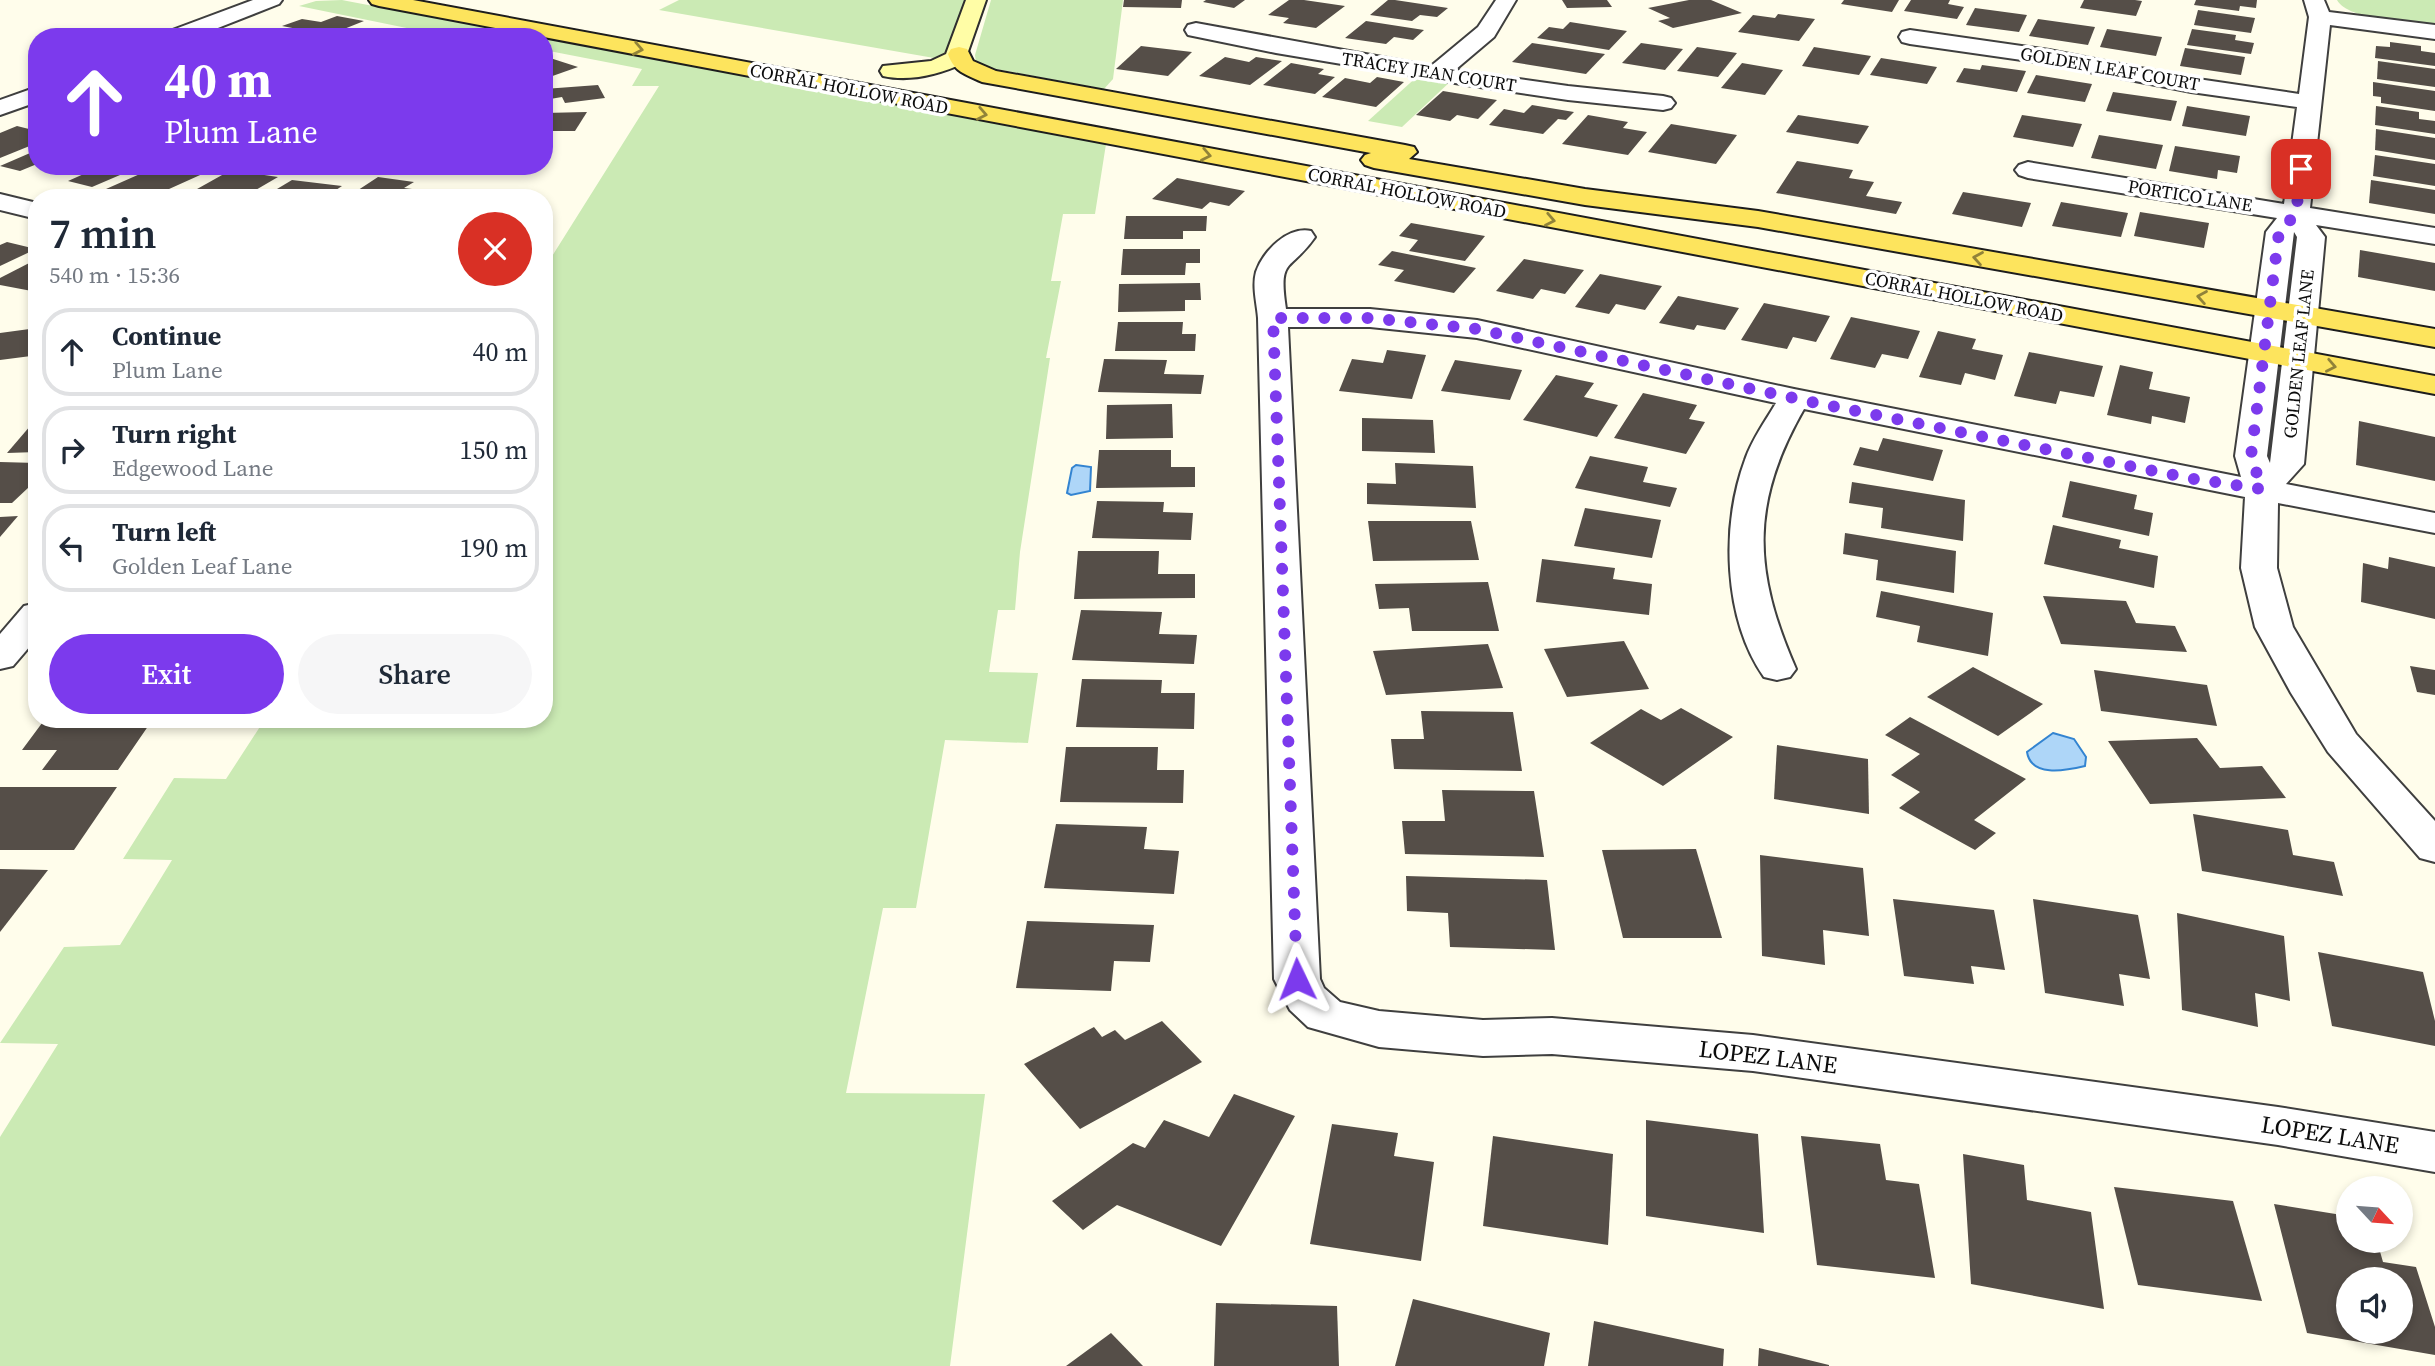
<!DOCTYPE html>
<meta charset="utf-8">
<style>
body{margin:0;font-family:"Source Serif 4",serif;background:#f6f6f7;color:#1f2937;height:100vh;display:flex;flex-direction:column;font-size:26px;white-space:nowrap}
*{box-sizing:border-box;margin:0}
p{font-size:23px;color:#747a83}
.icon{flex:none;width:38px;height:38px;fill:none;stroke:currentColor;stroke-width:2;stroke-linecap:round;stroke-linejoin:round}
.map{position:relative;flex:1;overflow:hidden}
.sheet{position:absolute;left:28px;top:189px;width:525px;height:539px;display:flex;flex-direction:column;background:#fff;border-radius:28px;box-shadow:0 4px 10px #0003}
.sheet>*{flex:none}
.banner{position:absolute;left:28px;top:28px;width:525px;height:147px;border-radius:28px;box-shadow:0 4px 10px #0003;background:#7c3aed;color:#fff;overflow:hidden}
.needle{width:46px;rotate:116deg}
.fabs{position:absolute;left:2336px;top:1176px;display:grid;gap:14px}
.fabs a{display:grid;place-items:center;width:77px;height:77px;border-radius:50%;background:#fff;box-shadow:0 4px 10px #0003;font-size:35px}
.pin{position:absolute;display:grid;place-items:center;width:60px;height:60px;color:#fff;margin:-30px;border-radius:14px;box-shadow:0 4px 10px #0006}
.me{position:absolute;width:77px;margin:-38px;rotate:358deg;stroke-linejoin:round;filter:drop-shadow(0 0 5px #0008)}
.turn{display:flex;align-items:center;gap:24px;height:147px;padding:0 21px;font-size:32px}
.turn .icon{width:91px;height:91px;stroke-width:2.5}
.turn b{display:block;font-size:49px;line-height:60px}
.round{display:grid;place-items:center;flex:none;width:74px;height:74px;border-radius:37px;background:#f6f6f7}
.overview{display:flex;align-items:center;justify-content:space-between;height:119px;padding:0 21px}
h1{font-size:42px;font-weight:600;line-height:52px}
.action{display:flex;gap:14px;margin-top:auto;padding:14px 21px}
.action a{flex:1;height:80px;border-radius:42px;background:#7c3aed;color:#fff;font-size:28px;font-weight:600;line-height:80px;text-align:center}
.action a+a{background:#f6f6f7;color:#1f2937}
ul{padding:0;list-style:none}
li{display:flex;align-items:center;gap:21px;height:88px;margin:0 14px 10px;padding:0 7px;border:4px solid #e0e1e3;border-radius:28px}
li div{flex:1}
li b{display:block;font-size:26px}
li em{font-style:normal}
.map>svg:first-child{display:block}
.green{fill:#cbeab4}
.water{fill:#aed6f8;stroke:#3384d1;stroke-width:2}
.building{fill:#554e48;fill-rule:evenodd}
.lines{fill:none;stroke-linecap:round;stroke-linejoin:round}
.street-casing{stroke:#3f3f3f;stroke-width:4}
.secondary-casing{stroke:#2e2e2e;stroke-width:4}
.primary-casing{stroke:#1d1d1d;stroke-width:4}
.street{fill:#fff;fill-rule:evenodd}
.secondary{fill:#fffda6;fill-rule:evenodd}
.primary{fill:#fde45d;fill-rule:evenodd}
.oneway{stroke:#918339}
.route{stroke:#7c3aed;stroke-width:12;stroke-dasharray:0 21.6}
.labels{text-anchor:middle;stroke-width:7;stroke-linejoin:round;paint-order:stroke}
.far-street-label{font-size:18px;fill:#0c0c0c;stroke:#fff}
.near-street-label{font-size:24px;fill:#0c0c0c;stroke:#fff}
</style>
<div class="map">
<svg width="2435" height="1366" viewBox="0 0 2435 1366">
<rect width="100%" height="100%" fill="#fffdeb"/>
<!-- green -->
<g class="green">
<path d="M342 0 347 1 537 37 436 34 299 6 316 1Z"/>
<path d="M679 0H969L948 53 934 58 659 10Z"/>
<path d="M991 0H1123L1113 79 1104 89 985 67 976 63 975 55Z"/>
<path d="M2337 0H2435V25C2412 22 2349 21 2337 0Z"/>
<path d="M544 38 1106 144 1095 214H1063L1051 281H1061L1046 358H1050L1020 552 1015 610H998L989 672 1038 673 1028 743 945 740 916 908H883L846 1093 985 1094 950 1366H0V1137L58 1044 0 1043 64 947 120 945 172 860 123 859 174 778 226 779 265 719H544V269L659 86H632L642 69 544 50Z"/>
<path d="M1420 74 1453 79 1402 127 1368 121Z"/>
</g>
<!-- water -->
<g class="water">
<path d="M1076 465 1091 467 1090 491 1071 495 1067 493 1072 468Z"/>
<path d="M2053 733 2074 739 2086 757 2085 766C2064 771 2031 777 2027 752Z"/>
</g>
<!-- building -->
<g class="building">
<path d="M1124 0H1182L1181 8 1123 7Z"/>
<path d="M1206 0H1245L1234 8 1203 2Z"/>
<path d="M1289 0H1304L1345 6 1316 28 1283 23 1289 18 1268 15Z"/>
<path d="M1388 0H1395L1448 8 1437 17 1420 15 1412 21 1370 15Z"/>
<path d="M1562 0H1607L1612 7 1567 8Z"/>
<path d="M1689 0H1711L1742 13 1673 28 1658 21 1670 18 1648 8Z"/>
<path d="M1844 0H1899L1892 12 1841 4Z"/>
<path d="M1911 0H1950L1948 4 1964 7 1957 19 1904 11Z"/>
<path d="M2084 0H2135L2142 1 2136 16 2080 8Z"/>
<path d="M2196 0H2257L2256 8 2240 6 2239 11 2194 5Z"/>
<path d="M1975 8 2027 15 2019 32 1966 25Z"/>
<path d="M2198 10 2255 18 2251 33 2194 25Z"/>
<path d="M1778 14 1815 19 1799 41 1738 32 1753 15 1775 18Z"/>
<path d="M337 16 364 21 329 35 282 26 302 19 321 22Z"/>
<path d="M2038 19 2095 27 2088 45 2029 36Z"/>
<path d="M1366 21 1424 30 1413 40 1394 37 1386 44 1345 38Z"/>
<path d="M1570 22 1627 31 1609 50 1537 38 1549 27 1563 29Z"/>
<path d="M2107 29 2162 37 2156 56 2100 47Z"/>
<path d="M2192 29 2236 35 2235 40 2254 43 2251 54 2187 45Z"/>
<path d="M2390 42 2421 46V51L2435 53V66L2375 58 2376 46 2390 47Z"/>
<path d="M1532 43 1605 54 1586 74 1512 62Z"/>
<path d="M1641 43 1683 49 1665 70 1622 63Z"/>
<path d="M1141 46 1192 52 1168 76 1116 69Z"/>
<path d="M1697 47 1737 53 1718 77 1677 71Z"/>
<path d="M1814 47 1871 56 1859 75 1802 66Z"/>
<path d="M2185 48 2245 57 2241 75 2180 66Z"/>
<path d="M544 57H547L578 67 544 79Z"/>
<path d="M1225 57 1249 62 1256 57 1282 61 1250 85 1199 76Z"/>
<path d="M1881 58 1937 67 1927 84 1870 75Z"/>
<path d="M2378 61 2435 69V87L2377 79Z"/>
<path d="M1291 63 1324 69 1318 74 1335 77 1315 94 1263 85Z"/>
<path d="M1742 63 1783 70 1765 95 1721 88Z"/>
<path d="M1982 65 2026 71 2017 92 1956 82 1964 68 1980 70Z"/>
<path d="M2036 75 2092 84 2085 102 2027 93Z"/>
<path d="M1377 77 1404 82 1376 107 1322 97 1345 78 1370 83Z"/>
<path d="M2373 82 2435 91V111L2381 103V97L2373 96Z"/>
<path d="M598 85 605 98 565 103 562 97 544 100V89Z"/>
<path d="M1443 91 1497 100 1478 119 1457 115 1450 121 1416 115Z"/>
<path d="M2113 92 2177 101 2171 121 2106 111Z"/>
<path d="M1532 105 1574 112 1566 120 1558 119 1543 134 1489 125 1504 109 1524 113Z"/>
<path d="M2187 106 2250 116 2246 136 2182 126Z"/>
<path d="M2376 106 2419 112V119L2435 121V134L2375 125Z"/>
<path d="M587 112 575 131H544V113Z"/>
<path d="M1588 115 1628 122 1623 128 1647 132 1628 155 1562 144Z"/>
<path d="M1798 115 1869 126 1858 144 1786 132Z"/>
<path d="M2022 115 2082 124 2073 147 2013 137Z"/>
<path d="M1671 124 1737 135 1716 164 1648 152Z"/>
<path d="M17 126 37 131V143L0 158V133Z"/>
<path d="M2376 129 2435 138V160L2375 150Z"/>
<path d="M2099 135 2163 145 2156 169 2091 158Z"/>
<path d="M2175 146 2240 156 2237 173 2218 170 2217 179 2169 171Z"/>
<path d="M37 150V164L20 171 0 166Z"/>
<path d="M2375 155 2435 164V186L2373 176Z"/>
<path d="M1797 161 1853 170 1849 178 1874 182 1866 196 1902 202 1896 214 1776 193Z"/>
<path d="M79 166H141L92 187 68 181 86 173 71 169Z"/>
<path d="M158 166H188L209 171 158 194 144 190 132 195 106 189Z"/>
<path d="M231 170 278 177 242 198H181Z"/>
<path d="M378 177 414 182 404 188 420 190 409 198H346Z"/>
<path d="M1177 178 1245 191 1229 206 1210 202 1202 209 1152 199Z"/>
<path d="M292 180 342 186 324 198H262Z"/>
<path d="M2371 180 2435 190V214L2369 203Z"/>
<path d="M483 189 489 198H448V197Z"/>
<path d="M1963 192 2031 203 2022 227 1952 214Z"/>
<path d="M2061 202 2128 213 2121 237 2052 226Z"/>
<path d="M2140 212 2209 223 2204 248 2134 236Z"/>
<path d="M1126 216H1207L1206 231H1183V239H1124Z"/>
<path d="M1411 223 1485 236 1465 261 1409 251 1418 240 1399 236Z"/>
<path d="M7 242 36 249 0 266V245Z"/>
<path d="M1123 249H1200V263H1186L1185 275H1121Z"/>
<path d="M2360 250 2435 263V291L2358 277Z"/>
<path d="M1392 251 1476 268 1454 293 1394 281 1404 270 1378 265Z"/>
<path d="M37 259V292L0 285V278Z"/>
<path d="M1524 259 1584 270 1565 294 1541 289 1533 299 1496 291Z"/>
<path d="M1600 274 1662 286 1645 310 1616 304 1609 314 1575 307Z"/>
<path d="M1200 283 1201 300H1185V311L1118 312 1119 284Z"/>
<path d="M1678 296 1739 308 1725 330 1697 325 1694 330 1659 323Z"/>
<path d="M1764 303 1830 316 1816 342 1793 337 1787 349 1741 340Z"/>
<path d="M1851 317 1920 331 1908 359 1882 354 1875 368 1830 359Z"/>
<path d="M1118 322H1183L1182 334H1196L1195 351H1115Z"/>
<path d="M37 328 31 356 0 360V333Z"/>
<path d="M1938 331 1976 339 1972 349 2003 355 1995 380 1965 373 1961 385 1919 377Z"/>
<path d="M1387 350 1426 355 1412 399 1339 391 1352 359 1383 363Z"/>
<path d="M2029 352 2103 366 2094 397 2060 391 2056 404 2014 396Z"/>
<path d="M1104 359 1167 360 1164 374 1204 375 1201 394 1098 392Z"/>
<path d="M1455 360 1522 370 1510 400 1441 391Z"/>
<path d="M2120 365 2153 372 2149 389 2190 397 2185 423 2152 416 2151 424 2107 415Z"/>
<path d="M1556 375 1594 383 1584 397 1618 405 1597 437 1523 420Z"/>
<path d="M1643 393 1697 405 1689 419 1705 422 1686 454 1614 438Z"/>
<path d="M1172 404 1173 438 1106 439 1107 405Z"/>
<path d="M37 418V452L7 453Z"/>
<path d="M1362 418 1433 420 1435 453 1362 451Z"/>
<path d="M2359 421 2435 437V481L2356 465Z"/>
<path d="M1883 438 1943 450 1933 481 1853 465 1860 447 1878 451Z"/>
<path d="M1099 450H1171V467H1195V487L1096 488Z"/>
<path d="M1590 456 1648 467 1643 482 1677 488 1670 507 1575 488Z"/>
<path d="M0 462 37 463V487H29L12 503H0Z"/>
<path d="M1395 463 1473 466 1476 508 1367 504V483L1396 484Z"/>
<path d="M2070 481 2137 495 2134 509 2153 513 2149 536 2062 517Z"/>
<path d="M1852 482 1965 500 1963 541 1881 528 1883 508 1849 503Z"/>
<path d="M1097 501 1164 502 1163 512 1193 513 1191 540 1092 538Z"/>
<path d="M1585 508 1661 520 1652 558 1574 546Z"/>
<path d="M18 516 0 537V517Z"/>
<path d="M1368 521H1471L1479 560 1373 561Z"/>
<path d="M2053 525 2121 540 2119 548 2158 556 2154 588 2044 564Z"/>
<path d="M1845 533 1956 551 1954 593 1876 580 1878 560 1843 554Z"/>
<path d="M1078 551H1159L1158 574H1195V598L1074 599Z"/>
<path d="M2389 557 2435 567V619L2361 602 2363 563 2388 569Z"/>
<path d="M1542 559 1615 568 1613 579 1652 584 1649 615 1536 602Z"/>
<path d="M1488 582 1499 631H1412L1409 608 1379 609 1375 584Z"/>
<path d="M1881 591 1993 613 1988 656 1917 642 1920 626 1876 617Z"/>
<path d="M2043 596 2126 601 2136 623 2175 626 2187 652 2061 644Z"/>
<path d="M1081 610 1162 612 1159 634 1197 635 1194 664 1072 660Z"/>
<path d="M1624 641 1649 689 1567 697 1544 649Z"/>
<path d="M1488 644 1503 688 1386 695 1373 651Z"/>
<path d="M2410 666 2435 670V695L2417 692Z"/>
<path d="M1973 667 2043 704 1998 736 1927 697Z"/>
<path d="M2094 670 2207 685 2217 726 2101 711Z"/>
<path d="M1082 679 1162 680 1161 693H1195L1194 729 1076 727Z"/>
<path d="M1681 708 1733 737 1663 786 1590 743 1641 709 1661 720Z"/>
<path d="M1421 711 1513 712 1522 771 1394 769 1391 739H1424Z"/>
<path d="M1910 717 2026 779 1974 820 1996 833 1975 850 1899 808 1920 792 1891 775 1920 754 1885 735Z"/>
<path d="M45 719H153L118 770H42L57 750H22Z"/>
<path d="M2197 738 2220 768 2262 766 2286 798 2150 804 2108 741Z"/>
<path d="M1777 745 1868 759 1869 814 1774 799Z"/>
<path d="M1066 747H1158L1157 770H1184L1183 803 1060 802Z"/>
<path d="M0 787H117L74 850H0Z"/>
<path d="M1442 790 1534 791 1544 857 1405 854 1402 821H1445Z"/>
<path d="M2193 814 2288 830 2293 855 2334 862 2343 896 2202 871Z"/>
<path d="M1056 824 1147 827 1144 849 1179 851 1174 894 1044 888Z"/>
<path d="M1696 849 1722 938H1623L1602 850Z"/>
<path d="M1760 855 1863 868 1869 936 1823 930 1825 965 1762 956Z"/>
<path d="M0 869 48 870 0 932Z"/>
<path d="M1406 876 1547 880 1555 950 1450 947 1448 913 1407 911Z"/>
<path d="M1893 899 1994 910 2005 970 1971 966 1974 984 1904 976Z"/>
<path d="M2033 899 2138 915 2150 979 2119 974 2124 1006 2045 993Z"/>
<path d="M2177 913 2284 936 2290 1001 2255 993 2258 1027 2182 1010Z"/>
<path d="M1027 921 1154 925 1150 962 1114 961 1111 991 1016 988Z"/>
<path d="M2318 952 2423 972 2435 1021V1046L2332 1026Z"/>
<path d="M1162 1021 1202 1062 1080 1129 1024 1064 1094 1027 1102 1037 1115 1030 1125 1040Z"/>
<path d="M1234 1094 1295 1116 1221 1246 1117 1205 1083 1230 1052 1201 1133 1143 1145 1148 1164 1120 1209 1137Z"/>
<path d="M1646 1120 1758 1134 1764 1233 1646 1216Z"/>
<path d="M1332 1124 1398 1133 1394 1156 1434 1162 1421 1261 1310 1244Z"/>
<path d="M1493 1136 1613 1154 1608 1245 1483 1226Z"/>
<path d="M1801 1136 1880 1144 1886 1180 1919 1184 1935 1278 1817 1265Z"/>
<path d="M1963 1154 2024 1165 2027 1200 2091 1212 2104 1309 1971 1284Z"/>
<path d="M2114 1187 2233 1201 2262 1301 2138 1285Z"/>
<path d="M2274 1204 2348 1216V1241H2377L2383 1262 2416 1267 2435 1327V1355L2307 1333ZM2348 1279H2401V1332H2348Z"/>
<path d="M1413 1299 1550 1333 1544 1366H1395Z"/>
<path d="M1216 1303 1337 1306 1339 1366H1214Z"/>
<path d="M1594 1321 1724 1349 1723 1366H1588Z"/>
<path d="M1111 1333 1143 1366H1066Z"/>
<path d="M1759 1348 1829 1365V1366H1758Z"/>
</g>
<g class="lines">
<defs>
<g id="street">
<path d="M253 0H282L279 4 195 37H164L167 32Z"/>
<path d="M1496 0H1516L1494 37 1455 70 1568 86 1663 96 1671 98 1675 103 1671 108 1663 110 1568 100 1473 86 1276 53 1188 35 1185 30 1188 25 1196 23 1431 66 1478 27Z"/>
<path d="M2304 0H2324L2329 12 2435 25V39L2330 25 2310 208 2435 228V244L2316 225 2325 237 2304 464 2286 484 2435 513V533L2278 503 2277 568 2293 627 2356 734 2435 821V862L2420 858 2328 752 2291 693 2255 627 2241 568 2245 497 1804 409C1750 503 1753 571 1796 669L1790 677 1777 680 1764 677C1723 618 1721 525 1745 460 1752 439 1765 422 1776 403L1477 338 1370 327H1288L1320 979 1324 988 1340 1002 1379 1011 1483 1020 1552 1018 1753 1035 2278 1107 2435 1132V1172L2278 1145 1753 1071 1552 1054 1483 1056 1379 1047 1308 1027 1290 1010 1274 979 1258 318C1257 304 1252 287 1256 272 1263 251 1288 226 1311 231L1315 237C1290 273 1278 256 1286 309H1370L1477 320 1794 389 2241 477 2235 456 2266 232 2277 218 2028 178 2019 175 2015 170 2019 165 2028 162 2284 204 2297 107 2191 92 2049 64 1910 44 1902 42 1899 37 1902 32 1910 30 2049 50 2191 78 2299 94 2309 17ZM2294 232 2297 237 2270 463 2267 456Z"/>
<path d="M37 87V102L0 115V100Z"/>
<path d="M0 194 37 203V219L0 210Z"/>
<path d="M37 603V638L13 666 0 669V634L24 606Z"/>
</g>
<path id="secondary" d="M966 0H986L964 63C940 74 910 82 883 76L880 71 883 66 931 61 946 54Z"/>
<g id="primary">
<path d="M369 0H413L2435 376V394L379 6 372 4Z"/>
<path d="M959 47 967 49 973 61 996 71 1405 145 1414 147 1417 152 1409 159 1585 189 1758 211 2435 329V347L1758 227 1585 205 1374 168 1365 165 1361 160 1365 155 1371 153 982 82C965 74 954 72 948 54L951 49Z"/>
</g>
</defs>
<!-- street casing -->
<use href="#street" class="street-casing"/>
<!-- secondary casing -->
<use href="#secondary" class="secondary-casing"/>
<!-- primary casing -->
<use href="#primary" class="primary-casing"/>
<!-- street -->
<use href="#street" class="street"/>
<!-- secondary -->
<use href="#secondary" class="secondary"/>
<!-- primary -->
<use href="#primary" class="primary"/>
</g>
<!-- one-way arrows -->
<defs><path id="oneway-chevron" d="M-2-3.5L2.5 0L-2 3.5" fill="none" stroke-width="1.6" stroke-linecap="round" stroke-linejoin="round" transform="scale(1.75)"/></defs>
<g class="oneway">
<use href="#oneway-chevron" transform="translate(638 49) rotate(11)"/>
<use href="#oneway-chevron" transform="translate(982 114) rotate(11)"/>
<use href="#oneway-chevron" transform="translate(1206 155) rotate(11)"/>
<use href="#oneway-chevron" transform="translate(1550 220) rotate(11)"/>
<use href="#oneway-chevron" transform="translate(1978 258) rotate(-170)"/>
<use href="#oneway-chevron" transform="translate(2202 297) rotate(-170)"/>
<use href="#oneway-chevron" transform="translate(2331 366) rotate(11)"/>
</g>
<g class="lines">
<!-- route -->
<path class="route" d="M1297 979 1273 318H1370L1477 329 1821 404 2194 479 2262 489 2251 456 2279 232 2296 214 2301 169"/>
</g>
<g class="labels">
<!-- far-street labels -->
<g class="far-street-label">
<text transform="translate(2110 69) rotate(10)" y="6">GOLDEN LEAF COURT</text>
<text transform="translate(1429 72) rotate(9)" y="6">TRACEY JEAN COURT</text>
<text transform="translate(849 89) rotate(11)" y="6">CORRAL HOLLOW ROAD</text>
<text transform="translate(1407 193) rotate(11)" y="6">CORRAL HOLLOW ROAD</text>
<text transform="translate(2190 196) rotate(9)" y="6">PORTICO LANE</text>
<text transform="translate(1964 297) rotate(11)" y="6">CORRAL HOLLOW ROAD</text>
<text transform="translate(2299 354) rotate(-84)" y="6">GOLDEN LEAF LANE</text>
</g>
<!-- near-street labels -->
<g class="near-street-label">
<text transform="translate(1768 1057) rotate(7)" y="8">LOPEZ LANE</text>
<text transform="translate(2330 1135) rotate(9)" y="8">LOPEZ LANE</text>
</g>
</g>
</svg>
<div class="fabs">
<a><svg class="needle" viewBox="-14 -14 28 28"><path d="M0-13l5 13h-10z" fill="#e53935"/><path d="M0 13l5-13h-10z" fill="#747a83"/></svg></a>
<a><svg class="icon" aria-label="sound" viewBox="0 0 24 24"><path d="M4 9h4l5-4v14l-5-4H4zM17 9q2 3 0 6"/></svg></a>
</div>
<div class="pin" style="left:2301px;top:169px;background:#d93025"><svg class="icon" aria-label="arrive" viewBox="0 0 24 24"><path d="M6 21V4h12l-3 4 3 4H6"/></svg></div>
<svg class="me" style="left:1297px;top:979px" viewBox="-20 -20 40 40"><path d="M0-17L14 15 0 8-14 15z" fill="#7c3aed" stroke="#fff" stroke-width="4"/></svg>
<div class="banner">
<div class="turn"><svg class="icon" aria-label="ahead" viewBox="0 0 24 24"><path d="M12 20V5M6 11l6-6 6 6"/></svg><div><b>40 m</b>Plum Lane</div></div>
</div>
<section class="sheet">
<div class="overview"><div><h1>7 min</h1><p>540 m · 15:36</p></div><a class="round" style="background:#d93025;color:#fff"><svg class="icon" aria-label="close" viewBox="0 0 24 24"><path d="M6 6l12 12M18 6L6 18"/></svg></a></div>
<ul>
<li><svg class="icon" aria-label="ahead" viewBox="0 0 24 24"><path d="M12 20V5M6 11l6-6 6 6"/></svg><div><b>Continue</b><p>Plum Lane</p></div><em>40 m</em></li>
<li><svg class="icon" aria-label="right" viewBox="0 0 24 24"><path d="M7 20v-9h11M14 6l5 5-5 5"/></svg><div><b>Turn right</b><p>Edgewood Lane</p></div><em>150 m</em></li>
<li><svg class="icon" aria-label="left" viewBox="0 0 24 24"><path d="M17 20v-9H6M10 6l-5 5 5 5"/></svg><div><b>Turn left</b><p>Golden Leaf Lane</p></div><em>190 m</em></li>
</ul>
<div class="action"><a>Exit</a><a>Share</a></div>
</section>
</div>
